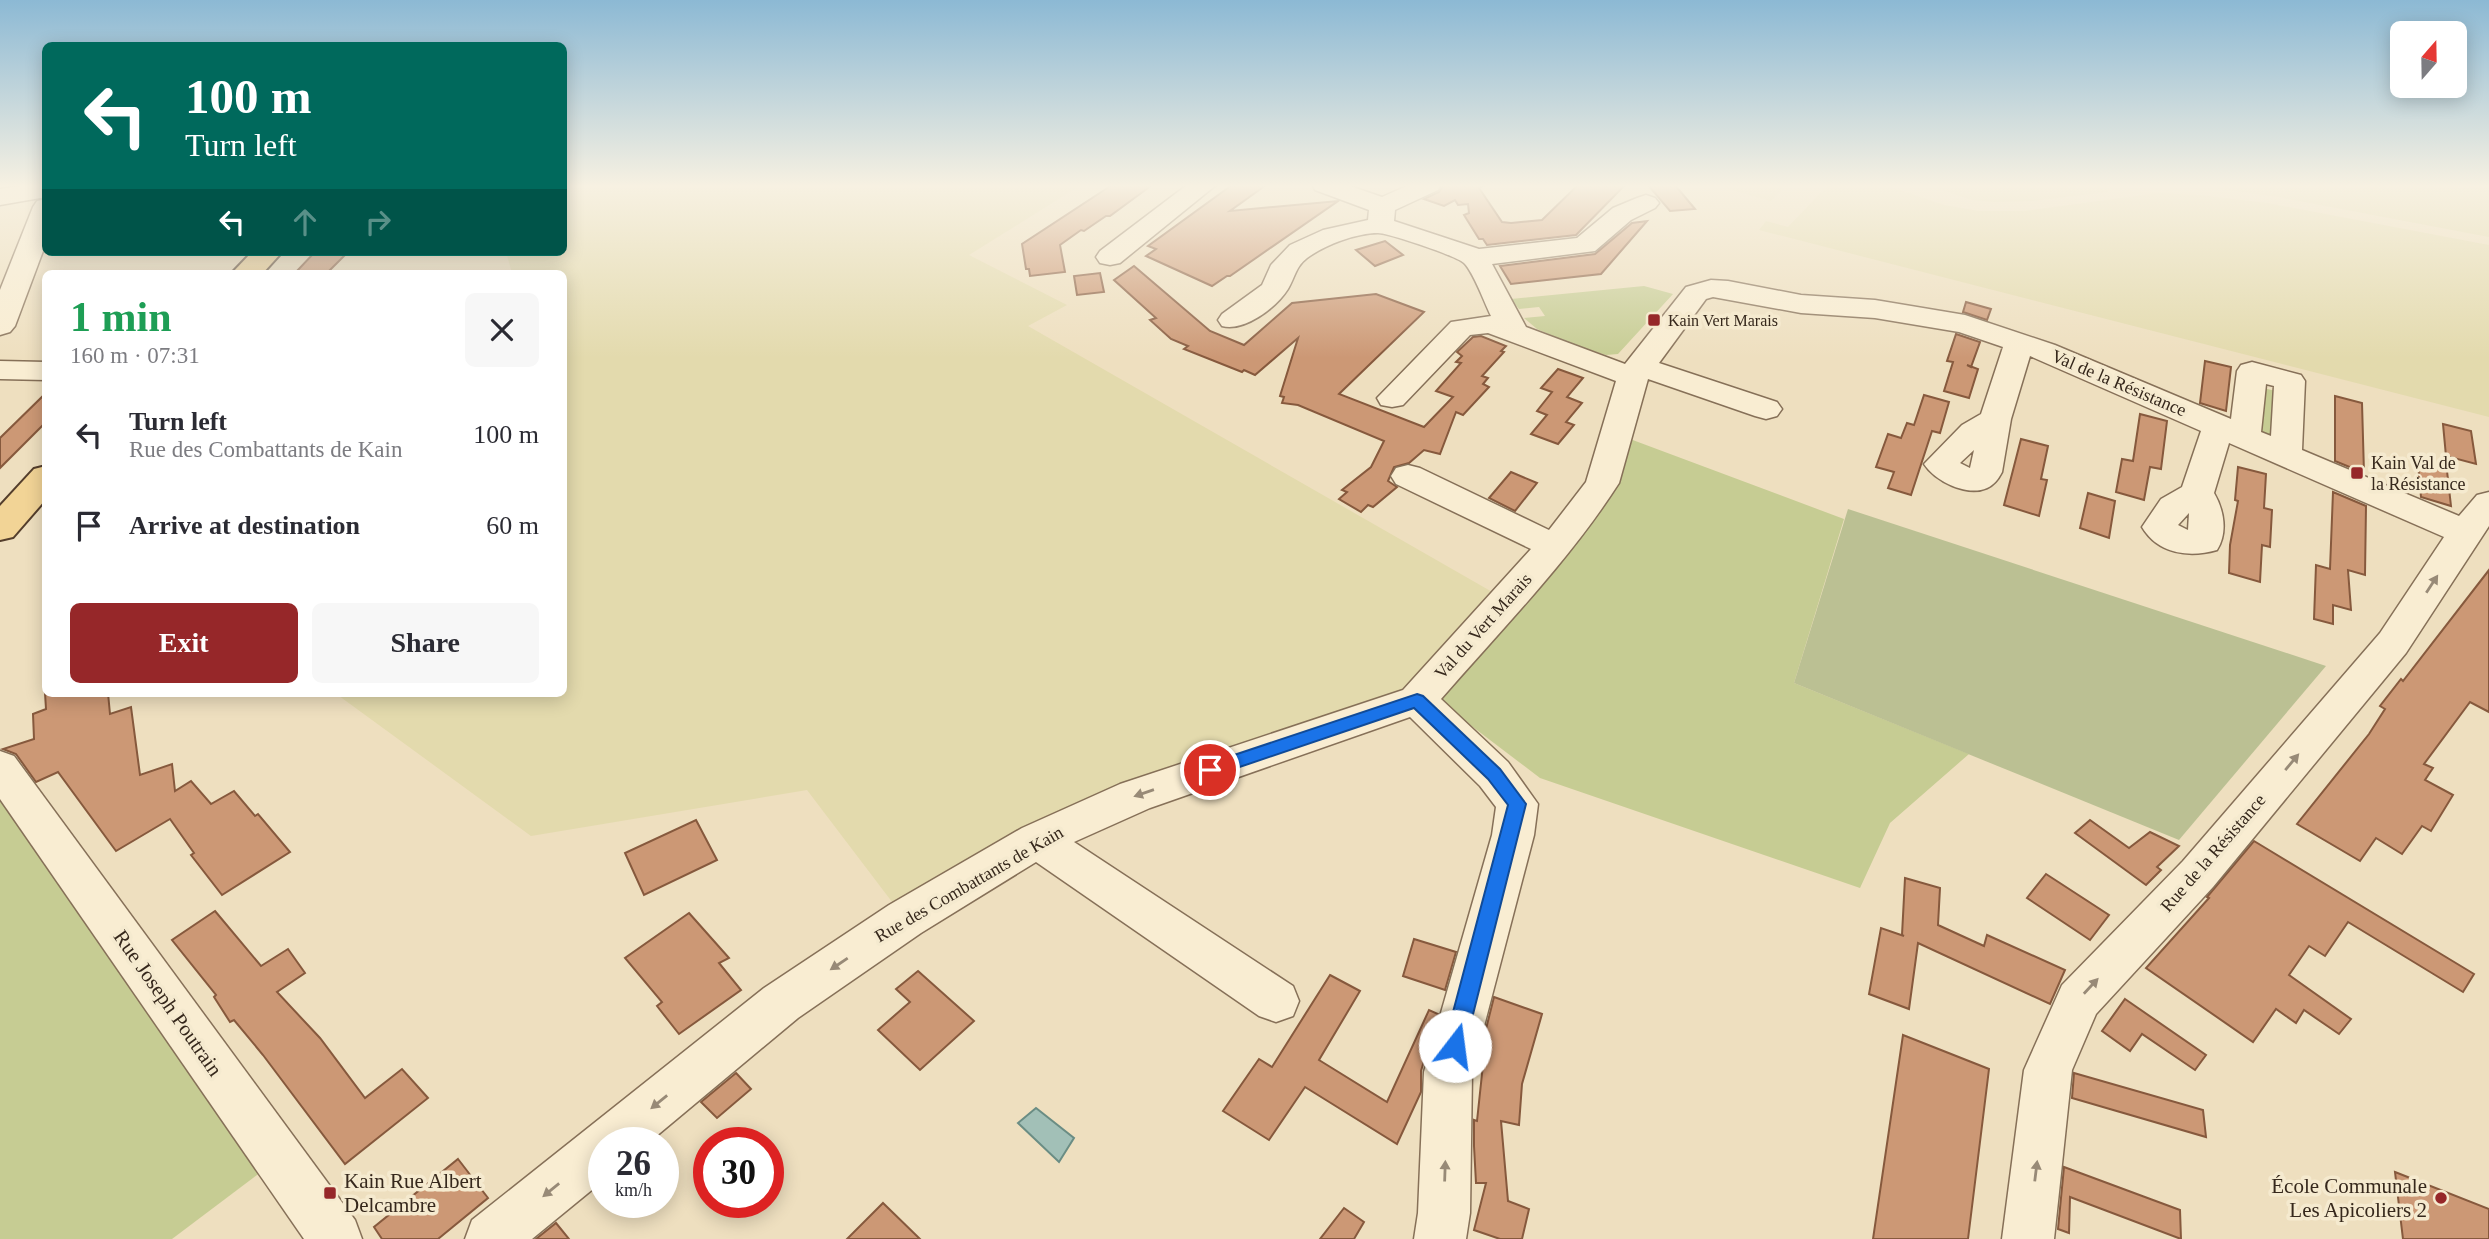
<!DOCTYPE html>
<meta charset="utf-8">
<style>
body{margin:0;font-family:"Times New Roman",serif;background:#f7f7f7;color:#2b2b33;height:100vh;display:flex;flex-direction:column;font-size:26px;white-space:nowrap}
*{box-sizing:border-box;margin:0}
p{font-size:23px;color:#7c7c81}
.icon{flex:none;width:38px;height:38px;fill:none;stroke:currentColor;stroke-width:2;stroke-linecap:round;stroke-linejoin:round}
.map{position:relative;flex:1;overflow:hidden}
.side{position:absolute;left:42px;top:270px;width:525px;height:427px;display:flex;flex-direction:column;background:#fff;border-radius:10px;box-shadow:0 4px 18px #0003}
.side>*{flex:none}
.guide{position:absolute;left:42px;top:42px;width:525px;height:214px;border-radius:10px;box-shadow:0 4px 18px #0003;background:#00695c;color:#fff;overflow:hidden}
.needle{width:46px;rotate:20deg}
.controls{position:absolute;left:2390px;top:21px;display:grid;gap:14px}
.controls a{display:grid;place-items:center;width:77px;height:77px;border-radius:10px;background:#fff;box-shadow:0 4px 18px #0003;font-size:35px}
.speed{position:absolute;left:588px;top:1127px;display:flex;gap:14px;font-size:35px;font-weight:700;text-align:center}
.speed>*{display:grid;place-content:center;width:91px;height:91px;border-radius:50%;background:#fff;box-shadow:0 4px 18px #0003;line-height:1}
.speed small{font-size:18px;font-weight:400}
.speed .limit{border:10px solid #d22;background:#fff;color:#111}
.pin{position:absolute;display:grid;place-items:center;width:60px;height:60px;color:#fff;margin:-30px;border:4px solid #fff;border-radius:50%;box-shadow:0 2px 7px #0007}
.me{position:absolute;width:77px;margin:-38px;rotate:15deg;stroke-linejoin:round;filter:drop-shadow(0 0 5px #0008)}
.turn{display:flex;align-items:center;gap:24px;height:147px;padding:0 28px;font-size:32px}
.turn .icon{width:91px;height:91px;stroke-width:2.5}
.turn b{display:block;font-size:49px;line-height:60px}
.lanes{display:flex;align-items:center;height:66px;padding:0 28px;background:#0003;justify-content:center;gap:35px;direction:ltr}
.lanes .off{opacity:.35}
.round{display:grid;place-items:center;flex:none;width:74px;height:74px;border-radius:10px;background:#f7f7f7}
.head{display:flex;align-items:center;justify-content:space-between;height:119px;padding:0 28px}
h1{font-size:42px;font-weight:700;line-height:52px;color:#1e9e55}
.primary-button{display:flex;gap:14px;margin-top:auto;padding:14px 28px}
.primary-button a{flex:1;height:80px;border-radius:10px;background:#962729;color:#fff;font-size:28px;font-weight:700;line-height:80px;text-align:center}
.primary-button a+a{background:#f7f7f7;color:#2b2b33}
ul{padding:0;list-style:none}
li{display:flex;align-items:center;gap:21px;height:91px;padding:0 28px}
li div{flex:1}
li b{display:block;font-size:26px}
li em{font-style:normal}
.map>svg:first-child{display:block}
.farmland{fill:#e3daad}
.green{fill:#c6cc93}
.cemetery{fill:#bbc093}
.water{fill:#a2c0b7;stroke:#6a8d84;stroke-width:2}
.building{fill:#cc9875;stroke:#86593d;stroke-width:2}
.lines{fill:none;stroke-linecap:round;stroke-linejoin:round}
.minor-casing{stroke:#867058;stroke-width:3}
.major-casing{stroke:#543e2c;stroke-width:4}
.minor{fill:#f9edd2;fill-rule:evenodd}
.major{fill:#f2d496;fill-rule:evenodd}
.oneway{fill:#988a77}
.route{fill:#1a73e8;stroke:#114b97;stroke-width:2}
.poi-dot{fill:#962729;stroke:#f5eacf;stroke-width:2.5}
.labels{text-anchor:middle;stroke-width:7;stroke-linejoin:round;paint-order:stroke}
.far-poi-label{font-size:16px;fill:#36281c;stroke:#f5eacf;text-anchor:start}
.street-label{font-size:18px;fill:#36281c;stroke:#f5eacf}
.poi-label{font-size:18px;fill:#36281c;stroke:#f5eacf;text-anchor:start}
.near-street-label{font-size:21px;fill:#36281c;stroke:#f5eacf}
.near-poi-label{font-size:21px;fill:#36281c;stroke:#f5eacf;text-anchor:start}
</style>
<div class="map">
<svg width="2489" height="1239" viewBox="0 0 2489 1239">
<rect width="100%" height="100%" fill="#eedfbf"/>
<!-- farmland -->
<g class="farmland">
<path d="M564 185H1081L969 255 1067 305 1028 326 1494 593 1417 700 1037 840 905 919 807 790 531 836 335 693H564V273H512L506 252H564Z"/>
<path d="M1714 185H1787L1771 201Z"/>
<path d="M1828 185H1885L1944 205 1979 211H2024L2158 193 2199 195 2267 203 2489 245V417L1759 230 1766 221 1788 227Z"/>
<path d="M1926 185H2106L2108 192 2031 201 1994 202 1972 200Z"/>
<path d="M2192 185H2489V237L2278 197Z"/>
</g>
<!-- green -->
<g class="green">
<path d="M1644 286 1673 294 1618 354 1606 355 1574 345 1537 329 1524 318 1545 316 1539 307 1519 309 1511 299Z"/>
<path d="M2263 388 2280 392 2276 436 2265 434 2260 430Z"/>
<path d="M1630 439 1844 519 1794 683 1969 754 1890 823 1860 888 1540 778 1436 699 1615 489Z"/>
<path d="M0 795 261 1172 172 1239H0Z"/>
</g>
<!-- cemetery -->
<path class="cemetery" d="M1848 509 2326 666 2179 840 1794 683Z"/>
<!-- water -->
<path class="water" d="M1036 1108 1074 1138 1059 1162 1018 1123Z"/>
<!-- building -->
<g class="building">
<path d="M1112 185H1152L1110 216H1106L1084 231 1081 230 1060 245 1065 272 1030 276 1029 269H1026L1022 244Z"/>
<path d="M1232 185H1266L1230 211 1338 201 1230 276H1227L1212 286 1146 256 1156 249 1148 246Z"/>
<path d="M1444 185H1485L1479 188 1502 222 1511 223 1542 220 1578 185H1625L1576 235 1487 245 1483 239H1479L1464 215 1469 213 1468 204 1458 205 1455 200 1444 206 1424 199 1439 192Z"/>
<path d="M1648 185H1675L1695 209 1670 211Z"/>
<path d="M1647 221 1601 274 1511 284 1500 266 1595 254 1632 223Z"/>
<path d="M1385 241 1403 255 1375 266 1356 250Z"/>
<path d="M315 252H348L327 273H295Z"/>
<path d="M1134 266 1210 331 1244 345 1292 303 1376 294 1424 312 1339 394 1424 427 1453 397 1436 391 1461 363 1456 362 1462 356 1457 352 1473 337 1481 336 1506 346 1501 351 1504 352 1482 376 1488 378 1483 384 1489 387 1463 415 1456 412 1440 454 1424 450 1409 463 1394 467 1388 481 1397 487 1373 507 1368 505 1361 512 1339 499 1347 492 1342 490 1371 467 1384 441 1298 405 1282 403 1284 397 1280 396 1298 338 1255 375 1244 370 1242 372 1184 349 1188 346 1171 339 1150 320 1156 318 1114 280Z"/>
<path d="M1100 273 1104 292 1077 295 1074 276Z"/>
<path d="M1966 302 1991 309 1987 320 1963 312Z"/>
<path d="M1956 334 1980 342 1971 367 1967 365 1978 369 1969 398 1944 391 1953 362 1947 361Z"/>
<path d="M2205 361 2231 367 2226 411 2200 403Z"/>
<path d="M1558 369 1583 378 1567 397 1582 403 1566 422 1574 425 1558 444 1531 434 1547 415 1537 411 1552 392 1541 388Z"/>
<path d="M46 393V422L0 468V438Z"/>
<path d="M1924 395 1949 402 1940 433 1932 431 1911 495 1888 488 1894 472 1876 467 1888 434 1901 438 1907 423 1914 425Z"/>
<path d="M2335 396 2362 403 2364 473 2335 461Z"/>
<path d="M2140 414 2167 421 2161 469 2150 467 2144 500 2116 492 2122 459 2133 461Z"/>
<path d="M2443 424 2471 431 2476 464 2446 456Z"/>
<path d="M2021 439 2048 446 2041 479 2047 480 2039 516 2004 505Z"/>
<path d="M2418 464 2447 471 2451 506 2421 497Z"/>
<path d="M2238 467 2266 474 2264 508 2272 510 2270 547 2262 545 2260 582 2229 573 2230 545 2238 501 2235 500Z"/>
<path d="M1511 472 1537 483 1515 511 1489 498Z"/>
<path d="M2333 492 2366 506 2365 575 2348 570 2351 610 2333 605V624L2314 619 2316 565 2330 569Z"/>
<path d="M2088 493 2115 501 2109 538 2080 528Z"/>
<path d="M2489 570V712L2470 702 2424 764 2433 768 2425 780 2453 795 2431 831 2422 826 2402 854 2376 838 2360 861 2297 824 2369 734 2385 709 2380 706 2401 679 2403 681Z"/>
<path d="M45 693H108L110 714 131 707 140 775 172 764 175 791 191 781 211 804 234 791 255 816 258 814 290 852 222 895 191 855 194 853 170 819 116 851 58 772 36 782 16 754 3 749 34 739 33 714 46 709Z"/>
<path d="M696 820 717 860 644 895 625 853Z"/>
<path d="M2090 820 2129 848 2150 832 2179 846 2157 867 2161 870 2146 885 2075 833Z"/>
<path d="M2254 841 2474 974 2463 992 2348 922 2325 956 2309 946 2289 975 2351 1019 2339 1034 2304 1010 2296 1023 2276 1009 2253 1042 2146 968 2209 898 2207 897Z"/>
<path d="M2046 874 2109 915 2090 940 2027 898Z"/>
<path d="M1905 878 1940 888 1938 925 1984 946 1987 935 2065 970 2050 1004 1918 943 1909 1009 1869 994 1881 928 1904 936 1902 935Z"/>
<path d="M215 911 261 966 288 949 305 973 277 992 320 1038 365 1098 402 1069 428 1098 345 1164 263 1055 234 1020 230 1022 214 997 216 995 172 940Z"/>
<path d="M689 913 729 958 719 963 741 990 679 1034 657 1006 662 1002 625 958Z"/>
<path d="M1414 939 1456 952 1445 990 1403 976Z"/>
<path d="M918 971 974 1021 920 1070 878 1030 910 1002 896 989Z"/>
<path d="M1330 975 1360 991 1319 1060 1387 1102 1429 1010 1438 1014 1421 1071V1092L1397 1144 1305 1087 1269 1140 1223 1111 1259 1059 1272 1067Z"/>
<path d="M1494 997 1542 1014 1522 1084 1519 1125 1501 1121 1508 1201 1529 1209 1522 1239H1500L1474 1230 1486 1183H1476L1474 1146V1120L1477 1121 1484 1055 1480 1053Z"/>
<path d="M2125 999 2206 1055 2195 1070 2142 1034 2130 1051 2102 1031Z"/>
<path d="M1903 1035 1989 1069 1968 1239H1873Z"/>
<path d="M736 1073 751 1089 717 1118 701 1102Z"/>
<path d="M2074 1073 2203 1110 2206 1137 2072 1098Z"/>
<path d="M458 1159 488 1198 438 1239H382L374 1227Z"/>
<path d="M2064 1167 2180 1210 2181 1239 2070 1197 2069 1233 2058 1229Z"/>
<path d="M2395 1172 2489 1209V1239H2403Z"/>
<path d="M883 1203 920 1239H847Z"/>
<path d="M1344 1208 1364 1222 1354 1239H1320Z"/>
<path d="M556 1223 569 1239H536Z"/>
</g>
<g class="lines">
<defs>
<g id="minor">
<path d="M27 185H46V197L0 205V189Z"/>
<path d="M1187 185H1216L1120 263 1110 265 1100 263 1096 257 1100 251Z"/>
<path d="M1312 185H1347L1382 197 1409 185H1441L1438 190 1395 210 1394 221 1479 249 1577 238 1613 208 1637 198 1646 195 1655 198 1659 203 1655 208 1631 220 1595 251 1492 264 1526 327 1625 364 1686 287 1711 280 1728 281 1801 295 1875 300 1965 315 2055 345 2231 419 2237 371 2241 365 2252 362 2301 375 2305 381 2302 450 2459 516 2477 495 2489 492V526L2406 653 2213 887 2096 1014 2072 1070 2054 1239H2002L2024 1070 2062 985 2183 861 2380 633 2444 537 2229 443 2214 493C2224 510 2228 533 2217 550 2189 558 2158 554 2142 527L2161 499 2182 487 2201 431 2030 356 2011 419 2002 472C1999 478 1994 485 1987 488 1967 497 1935 481 1924 464L1962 425 1981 414 2003 347 1959 332 1875 318 1801 313 1713 297 1706 299 1659 363 1777 402 1782 409 1777 416 1766 419 1755 416 1648 379 1619 483C1569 561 1502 629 1441 699L1508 762 1538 804 1534 835 1472 1072 1470 1213 1466 1239H1414L1418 1213 1424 1072 1492 835 1496 807 1480 786 1410 717 1150 808 1074 842 1293 986 1299 1001 1293 1016 1276 1022 1259 1016 1036 862 921 933 798 1018 648 1143H604V1180L532 1239H465L472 1220 764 988 889 905 1022 828 1120 784 1403 690 1531 549 1396 484 1391 476 1396 468 1408 465 1420 468 1549 530 1586 482 1616 381 1488 333 1470 335 1403 405 1392 407 1381 405 1377 398 1451 322 1491 316C1484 302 1474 273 1464 263 1457 256 1388 233 1378 233 1356 233 1325 245 1307 258 1296 266 1295 277 1288 289 1276 308 1244 332 1222 326L1218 320 1222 314 1262 285 1271 265 1290 245 1323 230 1368 220 1369 210 1315 190ZM2266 384 2274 386 2271 436 2261 432ZM1974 450 1970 468 1960 463ZM2189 513 2188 530 2178 525Z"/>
<path d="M46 199V243L15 326 10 332 0 335V290L33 207 37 201Z"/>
<path d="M0 361 46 362V380L0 379Z"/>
<path d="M0 751 14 756 355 1220 362 1239H304L0 799Z"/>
</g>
<g id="major">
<path d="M252 252H282L263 273H232Z"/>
<path d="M46 466V499L13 537 0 540V506L34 469Z"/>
</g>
</defs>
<!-- minor casing -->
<use href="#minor" class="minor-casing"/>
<!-- major casing -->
<use href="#major" class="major-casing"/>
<!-- minor -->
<use href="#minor" class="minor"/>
<!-- major -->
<use href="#major" class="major"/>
</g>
<!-- one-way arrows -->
<defs><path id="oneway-solid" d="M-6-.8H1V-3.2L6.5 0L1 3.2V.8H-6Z" transform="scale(1.75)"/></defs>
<g class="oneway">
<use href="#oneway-solid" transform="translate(2432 584) rotate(-57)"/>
<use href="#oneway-solid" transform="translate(2292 762) rotate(-50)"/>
<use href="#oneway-solid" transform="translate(1144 793) rotate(161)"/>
<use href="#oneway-solid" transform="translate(839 964) rotate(146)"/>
<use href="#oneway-solid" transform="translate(2091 986) rotate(-47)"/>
<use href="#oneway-solid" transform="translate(659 1102) rotate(141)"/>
<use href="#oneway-solid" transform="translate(1445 1171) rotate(-88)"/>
<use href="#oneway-solid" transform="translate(2036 1171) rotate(-83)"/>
<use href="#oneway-solid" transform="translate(551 1190) rotate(141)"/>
</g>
<!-- sky -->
<linearGradient id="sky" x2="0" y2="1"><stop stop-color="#8cb9d4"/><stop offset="0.52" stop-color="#f7f1e2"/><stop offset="1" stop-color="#f7f1e2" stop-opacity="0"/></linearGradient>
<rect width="2489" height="358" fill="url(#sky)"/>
<!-- route -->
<path class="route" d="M1417 694 1423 696 1500 769 1526 804 1465 1046 1462 1053 1455 1056 1447 1053 1444 1046 1508 805 1488 779 1414 708 1210 777 1204 775 1201 770 1204 765Z"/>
<!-- markers -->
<g class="poi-dot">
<rect x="1647" y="313" width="14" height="14" rx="3.5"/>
<rect x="2350" y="466" width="14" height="14" rx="3.5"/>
<rect x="323" y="1186" width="14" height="14" rx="3.5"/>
<circle cx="2441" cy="1198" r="7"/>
</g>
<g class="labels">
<!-- far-poi labels -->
<g class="far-poi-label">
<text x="1668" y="326">Kain Vert Marais</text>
</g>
<!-- street labels -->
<g class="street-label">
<text transform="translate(2119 383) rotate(23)" y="6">Val de la Résistance</text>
<text transform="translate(1483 626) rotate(-48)" y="6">Val du Vert Marais</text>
<text transform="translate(2213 853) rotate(-49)" y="6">Rue de la Résistance</text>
<text transform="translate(969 884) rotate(-30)" y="6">Rue des Combattants de Kain</text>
</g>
<!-- poi labels -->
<g class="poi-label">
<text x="2371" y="469">Kain Val de<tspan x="2371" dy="21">la Résistance</tspan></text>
</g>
<!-- near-street labels -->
<g class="near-street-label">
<text transform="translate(168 1003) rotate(55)" y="7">Rue Joseph Poutrain</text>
</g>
<!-- near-poi labels -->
<g class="near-poi-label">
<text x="344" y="1188">Kain Rue Albert<tspan x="344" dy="24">Delcambre</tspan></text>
<text x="2427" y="1193" text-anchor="end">École Communale<tspan x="2427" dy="24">Les Apicoliers 2</tspan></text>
</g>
</g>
</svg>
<div class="controls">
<a><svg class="needle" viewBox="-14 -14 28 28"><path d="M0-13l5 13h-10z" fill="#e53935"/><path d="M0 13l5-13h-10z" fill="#7c7c81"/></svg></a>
</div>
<div class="speed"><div>26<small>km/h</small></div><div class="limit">30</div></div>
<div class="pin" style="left:1210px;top:770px;background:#d93025"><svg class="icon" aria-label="arrive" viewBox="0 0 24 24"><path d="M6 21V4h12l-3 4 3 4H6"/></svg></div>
<svg class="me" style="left:1455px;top:1046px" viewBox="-20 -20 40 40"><circle r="19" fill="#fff"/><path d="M0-13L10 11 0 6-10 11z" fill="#1a73e8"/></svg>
<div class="guide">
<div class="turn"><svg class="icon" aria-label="left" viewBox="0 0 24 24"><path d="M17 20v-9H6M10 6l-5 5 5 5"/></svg><div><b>100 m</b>Turn left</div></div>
<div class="lanes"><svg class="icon" aria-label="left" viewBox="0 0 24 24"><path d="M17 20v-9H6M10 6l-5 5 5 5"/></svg><svg class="icon off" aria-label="ahead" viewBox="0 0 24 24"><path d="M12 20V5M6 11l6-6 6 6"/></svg><svg class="icon off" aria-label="right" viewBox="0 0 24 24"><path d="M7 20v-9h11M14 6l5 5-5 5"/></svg></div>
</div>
<section class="side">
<div class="head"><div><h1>1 min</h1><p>160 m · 07:31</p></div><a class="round"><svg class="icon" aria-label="close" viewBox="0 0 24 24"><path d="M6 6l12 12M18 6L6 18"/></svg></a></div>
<ul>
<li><svg class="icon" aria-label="left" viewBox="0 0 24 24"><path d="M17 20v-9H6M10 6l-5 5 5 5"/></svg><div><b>Turn left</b><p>Rue des Combattants de Kain</p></div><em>100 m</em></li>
<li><svg class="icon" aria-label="arrive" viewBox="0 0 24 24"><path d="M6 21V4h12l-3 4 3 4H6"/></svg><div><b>Arrive at destination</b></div><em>60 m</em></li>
</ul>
<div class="primary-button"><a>Exit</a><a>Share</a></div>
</section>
</div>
